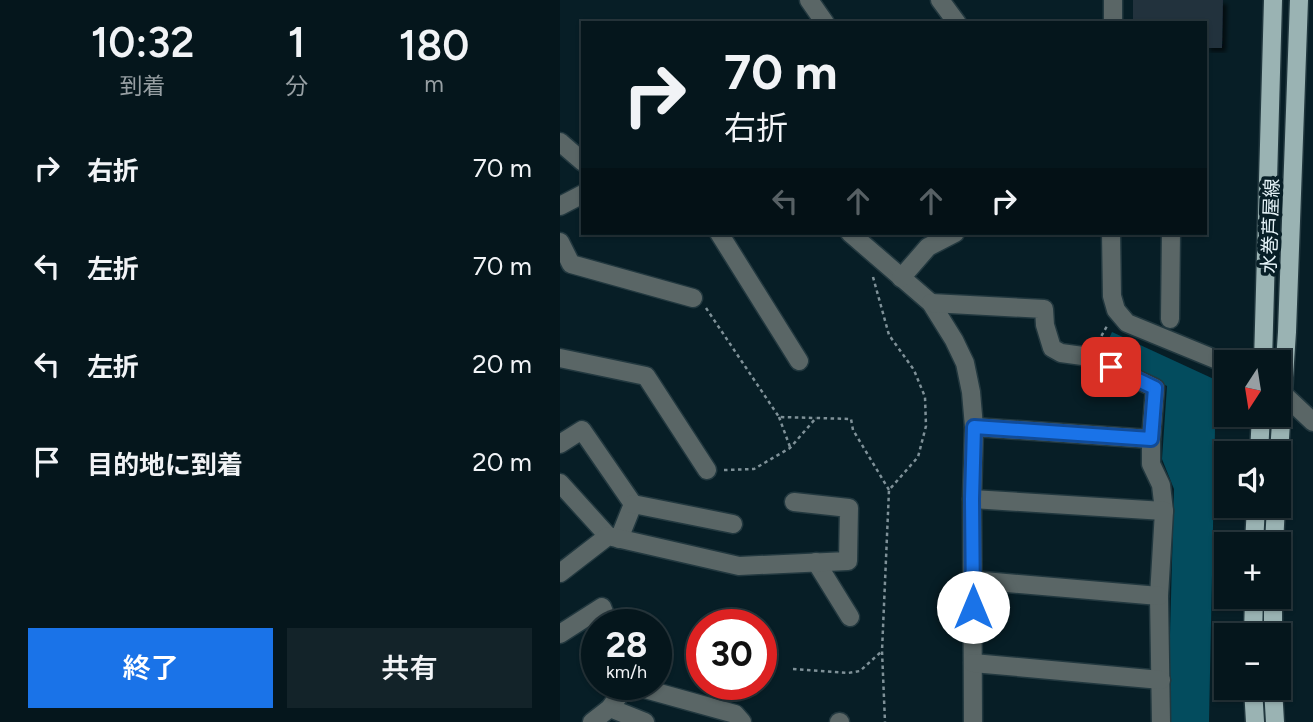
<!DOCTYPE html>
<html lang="ja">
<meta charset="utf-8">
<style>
body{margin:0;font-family:Figtree,"Noto Sans JP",sans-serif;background:#132329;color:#f1f3f6;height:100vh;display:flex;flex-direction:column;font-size:26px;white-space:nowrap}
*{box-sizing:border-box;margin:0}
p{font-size:23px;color:#979fa3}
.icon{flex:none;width:38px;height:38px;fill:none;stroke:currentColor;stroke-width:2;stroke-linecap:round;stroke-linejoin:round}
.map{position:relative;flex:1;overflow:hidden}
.side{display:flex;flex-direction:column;background:#05161c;width:560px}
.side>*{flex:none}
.top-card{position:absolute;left:21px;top:21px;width:626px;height:214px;border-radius:0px;box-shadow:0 2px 5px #0004,0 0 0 2px #26353b;background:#05161c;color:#f1f3f6;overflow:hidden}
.needle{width:46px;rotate:192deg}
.buttons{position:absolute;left:654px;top:350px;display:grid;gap:14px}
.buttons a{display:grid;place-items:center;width:77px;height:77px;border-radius:0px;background:#05161c;box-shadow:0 2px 5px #0004,0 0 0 2px #26353b;font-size:35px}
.speed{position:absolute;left:21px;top:609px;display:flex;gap:14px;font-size:35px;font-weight:700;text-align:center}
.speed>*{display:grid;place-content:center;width:91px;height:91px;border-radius:50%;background:#05161c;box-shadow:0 2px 5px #0004,0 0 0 2px #26353b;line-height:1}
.speed small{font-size:18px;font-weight:400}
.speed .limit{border:10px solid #d22;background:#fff;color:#111}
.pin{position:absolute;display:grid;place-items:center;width:60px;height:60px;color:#fff;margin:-30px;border-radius:14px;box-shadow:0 4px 10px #0006}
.me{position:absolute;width:77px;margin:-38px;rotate:0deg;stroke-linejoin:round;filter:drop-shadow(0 0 5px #0008)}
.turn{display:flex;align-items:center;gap:24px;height:147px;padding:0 28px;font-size:32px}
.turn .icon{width:91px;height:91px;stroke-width:2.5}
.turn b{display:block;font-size:49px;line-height:60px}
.lanes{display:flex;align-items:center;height:66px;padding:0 28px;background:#0003;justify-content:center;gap:35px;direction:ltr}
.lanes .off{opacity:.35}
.eta{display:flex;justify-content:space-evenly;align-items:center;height:119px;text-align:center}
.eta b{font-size:42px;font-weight:600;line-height:49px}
.action{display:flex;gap:14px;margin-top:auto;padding:14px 28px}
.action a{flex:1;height:80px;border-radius:0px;background:#1a73e8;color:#fff;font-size:28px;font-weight:600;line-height:80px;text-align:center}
.action a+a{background:#132329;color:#f1f3f6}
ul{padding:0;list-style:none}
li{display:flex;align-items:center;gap:21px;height:98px;padding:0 28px}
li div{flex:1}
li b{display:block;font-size:26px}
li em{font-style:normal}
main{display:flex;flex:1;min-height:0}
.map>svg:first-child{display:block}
.forest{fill:#034c5e}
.building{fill:#21303e;filter:url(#shadow)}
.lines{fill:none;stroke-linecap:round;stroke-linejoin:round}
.minor-casing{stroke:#22383f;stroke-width:21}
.major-casing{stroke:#22383f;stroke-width:21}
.path{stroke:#7f9198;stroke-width:2.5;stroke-dasharray:3.5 3.5;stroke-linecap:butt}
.minor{stroke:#5a6666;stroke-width:18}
.major{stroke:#9ab3b3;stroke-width:18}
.route-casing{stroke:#114b97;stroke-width:18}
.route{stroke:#1a73e8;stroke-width:12}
.labels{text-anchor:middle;stroke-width:7;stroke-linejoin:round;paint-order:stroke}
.street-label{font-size:19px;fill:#e5f3f8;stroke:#071e26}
</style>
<main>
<section class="side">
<div class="eta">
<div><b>10:32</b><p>到着</p></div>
<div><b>1</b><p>分</p></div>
<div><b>180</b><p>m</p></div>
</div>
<ul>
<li><svg class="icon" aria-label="right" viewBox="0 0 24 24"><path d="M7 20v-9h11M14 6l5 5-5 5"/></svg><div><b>右折</b></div><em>70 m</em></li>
<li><svg class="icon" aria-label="left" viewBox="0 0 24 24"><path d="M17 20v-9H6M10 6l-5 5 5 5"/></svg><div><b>左折</b></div><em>70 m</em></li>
<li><svg class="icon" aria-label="left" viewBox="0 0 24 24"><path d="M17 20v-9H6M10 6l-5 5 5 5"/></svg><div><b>左折</b></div><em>20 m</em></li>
<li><svg class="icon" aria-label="arrive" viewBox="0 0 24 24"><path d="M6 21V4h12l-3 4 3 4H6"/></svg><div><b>目的地に到着</b></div><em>20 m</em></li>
</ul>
<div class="action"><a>終了</a><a>共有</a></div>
</section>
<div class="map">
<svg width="753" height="722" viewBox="0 0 753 722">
<defs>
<filter id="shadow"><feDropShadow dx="4" dy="4" stdDeviation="2" flood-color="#0009"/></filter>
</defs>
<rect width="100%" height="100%" fill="#071e26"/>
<!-- forest -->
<path class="forest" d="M552 332 656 380 649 722H611L609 671 614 489 602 459 607 386 542 354Z"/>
<!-- building -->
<path class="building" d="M573 0H663L662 48H646V23H573Z"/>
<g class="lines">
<defs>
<g id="minor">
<path d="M249 0 265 23"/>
<path d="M380 0 397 23"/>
<path d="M553 23V0"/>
<path d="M0 142 23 162"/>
<path d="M0 206 23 194"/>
<path d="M159 233 239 361"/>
<path d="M290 233 371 303 394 340 405 363 411 392 414 427 412 499 413 722"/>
<path d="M551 233 552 296 556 310 567 323 667 364"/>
<path d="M0 242 11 264 133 298"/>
<path d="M341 278 368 247 395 233"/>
<path d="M371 303 484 309 485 325 492 348 501 353 530 357 595 388 591 439"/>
<path d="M610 319 611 233"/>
<path d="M0 358 86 376 147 470"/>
<path d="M719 390 753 422"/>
<path d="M414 427 591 439V464L601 485 604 511"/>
<path d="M0 444 22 430 73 504 59 539"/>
<path d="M0 483 48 536"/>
<path d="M412 499 604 511 599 596 601 722"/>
<path d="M73 504 173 524"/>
<path d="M256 562 290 617"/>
<path d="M0 573 48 536 179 566 288 561 289 508 234 502"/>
<path d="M412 580 599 596"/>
<path d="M0 634 42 607 49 625"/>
<path d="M413 663 601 680"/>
<path d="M67 684 175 714 182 722"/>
<path d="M50 708 85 722"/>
<path d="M32 722 50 708 67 684"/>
<path d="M279 722H280"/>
</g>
<g id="major">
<path d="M703 362 713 0"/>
<path d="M699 453 701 415"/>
<path d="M719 453 727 332 739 0"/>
<path d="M694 544 696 506"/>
<path d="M714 544 716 506"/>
<path d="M693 635 694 597"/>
<path d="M713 635V597"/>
<path d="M693 688 695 722"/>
<path d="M713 688 715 722"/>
</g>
</defs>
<!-- minor casing -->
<use href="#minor" class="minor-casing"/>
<!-- major casing -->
<use href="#major" class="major-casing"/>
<!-- path -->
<g class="path">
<path d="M313 277 329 335 354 370 365 397 366 426 358 457 329 490 322 651 325 722"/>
<path d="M146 308 219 417 256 418"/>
<path d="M538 342 547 326"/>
<path d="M219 417 230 447"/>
<path d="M164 470 194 469 230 448 256 418 291 419 293 430 329 490"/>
<path d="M233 669 288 673 300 671 322 651"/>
</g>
<!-- minor -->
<use href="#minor" class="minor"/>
<!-- major -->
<use href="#major" class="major"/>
</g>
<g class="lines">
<defs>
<path id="route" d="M413 607 412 499 414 427 591 439 595 388 551 367"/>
</defs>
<!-- route casing -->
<use href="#route" class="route-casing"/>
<!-- route -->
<use href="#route" class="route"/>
</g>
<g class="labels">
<!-- street labels -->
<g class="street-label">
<text transform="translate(710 226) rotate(-88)" y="7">水巻芦屋線</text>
</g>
</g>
</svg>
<div class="buttons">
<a><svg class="needle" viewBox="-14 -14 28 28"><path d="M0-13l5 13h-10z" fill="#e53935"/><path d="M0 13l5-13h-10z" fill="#979fa3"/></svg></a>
<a><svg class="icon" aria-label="sound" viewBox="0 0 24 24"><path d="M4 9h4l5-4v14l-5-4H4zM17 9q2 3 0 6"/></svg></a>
<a>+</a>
<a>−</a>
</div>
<div class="speed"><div>28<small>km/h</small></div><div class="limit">30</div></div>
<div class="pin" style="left:551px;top:367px;background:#d93025"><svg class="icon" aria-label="arrive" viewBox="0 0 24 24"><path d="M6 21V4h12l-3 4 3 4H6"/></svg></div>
<svg class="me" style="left:413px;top:607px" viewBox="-20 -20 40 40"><circle r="19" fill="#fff"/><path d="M0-13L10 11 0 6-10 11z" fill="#1a73e8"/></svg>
<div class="top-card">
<div class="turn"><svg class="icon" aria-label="right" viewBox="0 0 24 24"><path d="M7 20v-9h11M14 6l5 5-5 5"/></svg><div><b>70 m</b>右折</div></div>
<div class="lanes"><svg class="icon off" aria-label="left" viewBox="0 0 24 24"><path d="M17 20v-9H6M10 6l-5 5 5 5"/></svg><svg class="icon off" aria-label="ahead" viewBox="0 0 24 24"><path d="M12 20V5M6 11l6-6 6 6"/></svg><svg class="icon off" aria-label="ahead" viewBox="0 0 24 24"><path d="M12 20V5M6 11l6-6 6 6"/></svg><svg class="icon" aria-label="right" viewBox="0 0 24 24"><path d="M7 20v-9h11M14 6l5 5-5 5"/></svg></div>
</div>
</div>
</main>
